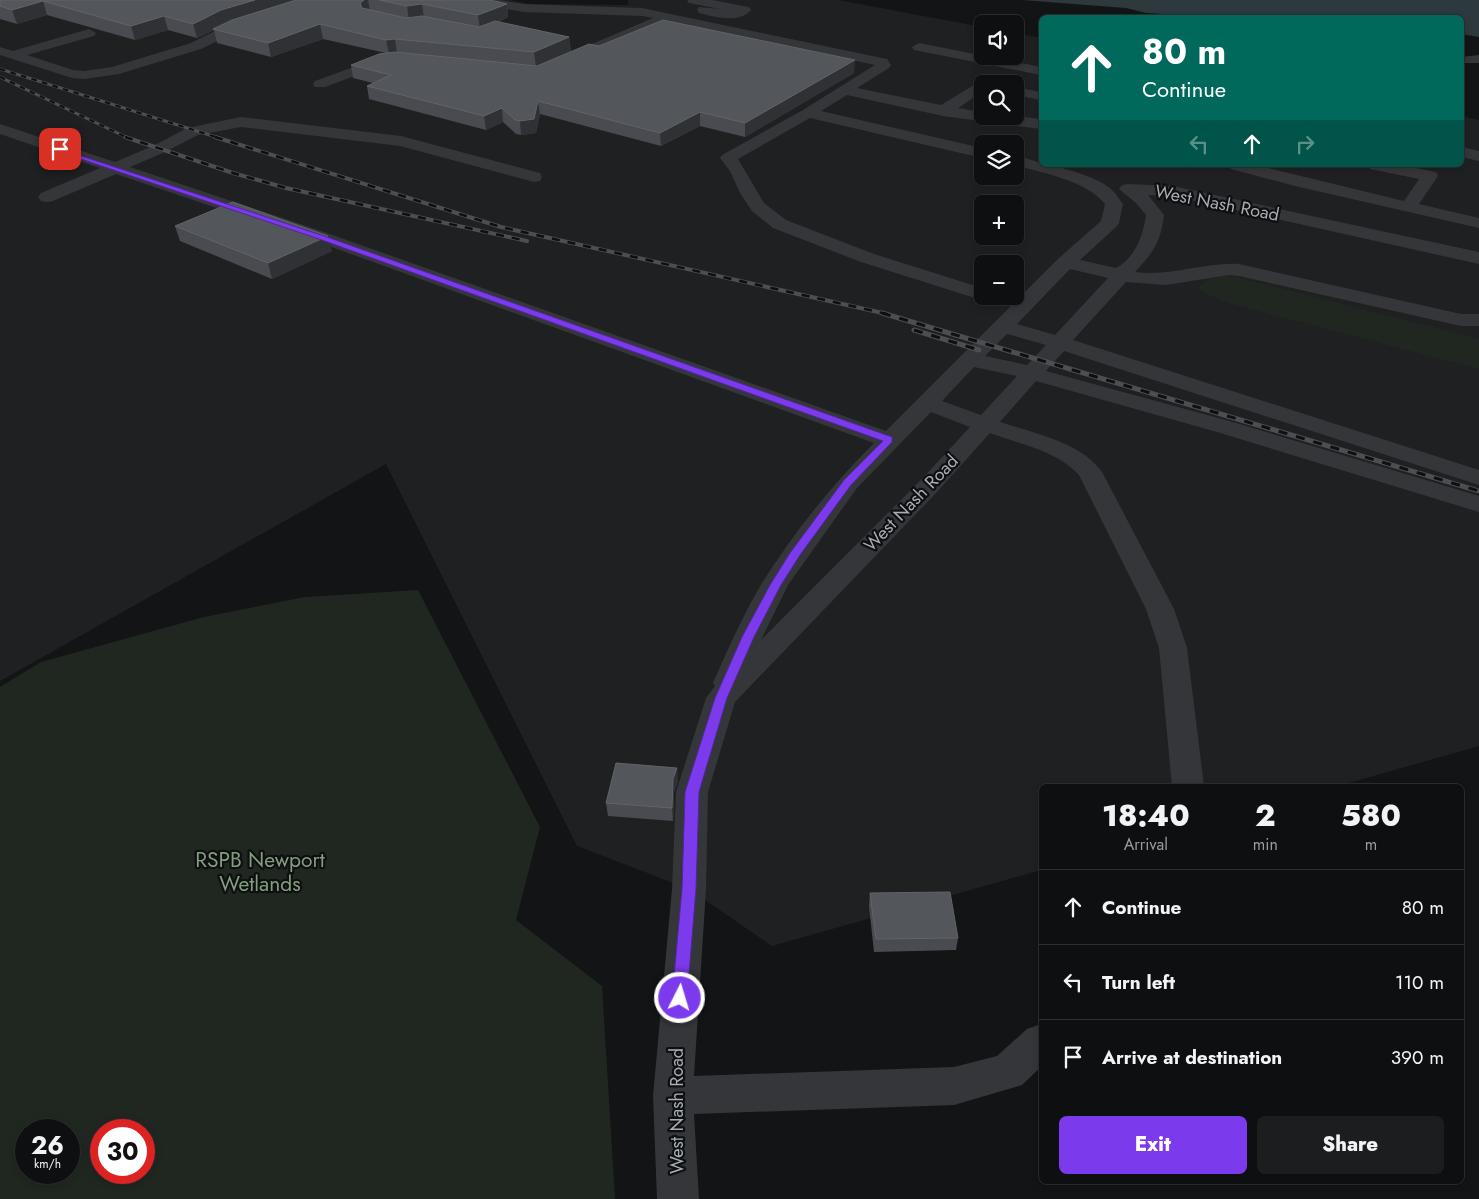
<!DOCTYPE html>
<meta charset="utf-8">
<style>
body{margin:0;font-family:Jost,sans-serif;background:#1c1d1e;color:#f1f3f6;height:100vh;display:flex;flex-direction:column;font-size:19px;white-space:nowrap}
*{box-sizing:border-box;margin:0}
p{font-size:16px;color:#9b9c9f}
.icon{flex:none;width:28px;height:28px;fill:none;stroke:currentColor;stroke-width:2;stroke-linecap:round;stroke-linejoin:round}
.map{position:relative;flex:1;overflow:hidden}
.details{position:absolute;left:1039px;top:784px;width:425px;height:400px;display:flex;flex-direction:column;background:#0e0f10;border-radius:8px;box-shadow:0 2px 8px #0003,0 0 0 1px #2e2f30}
.details>*{flex:none}
.hud{position:absolute;left:1039px;top:15px;width:425px;height:152px;border-radius:8px;box-shadow:0 2px 8px #0003,0 0 0 1px #2e2f30;background:#00695c;color:#fff;overflow:hidden}
.fabs{position:absolute;left:974px;top:15px;display:grid;gap:10px}
.fabs a{display:grid;place-items:center;width:50px;height:50px;border-radius:8px;background:#0e0f10;box-shadow:0 2px 8px #0003,0 0 0 1px #2e2f30;font-size:25px}
.speed{position:absolute;left:15px;top:1119px;display:flex;gap:10px;font-size:25px;font-weight:700;text-align:center}
.speed>*{display:grid;place-content:center;width:65px;height:65px;border-radius:50%;background:#0e0f10;box-shadow:0 2px 8px #0003,0 0 0 1px #2e2f30;line-height:1}
.speed small{font-size:12px;font-weight:400}
.speed .limit{border:8px solid #d22;background:#fff;color:#111}
.pin{position:absolute;display:grid;place-items:center;width:42px;height:42px;color:#fff;margin:-21px;border-radius:10px;box-shadow:0 2px 8px #0006}
.me{position:absolute;width:55px;margin:-28px;rotate:5deg;stroke-linejoin:round;filter:drop-shadow(0 0 4px #0008)}
.turn{display:flex;align-items:center;gap:18px;height:105px;padding:0 20px;font-size:22px}
.turn .icon{width:65px;height:65px;stroke-width:2.5}
.turn b{display:block;font-size:35px;line-height:42px}
.lanes{display:flex;align-items:center;height:48px;padding:0 20px;background:#0003;justify-content:center;gap:25px;direction:ltr}
.lanes .off{opacity:.35}
.eta{display:flex;justify-content:space-evenly;align-items:center;height:85px;text-align:center}
.eta b{font-size:30px;font-weight:800;line-height:35px}
.action{display:flex;gap:10px;margin-top:auto;padding:10px 20px}
.action a{flex:1;height:58px;border-radius:8px;background:#7c3aed;color:#fff;font-size:20px;font-weight:800;line-height:58px;text-align:center}
.action a+a{background:#1c1d1e;color:#f1f3f6}
ul{padding:0;list-style:none}
li{display:flex;align-items:center;gap:15px;height:75px;padding:0 20px;border-top:1px solid #2e2f30}
li div{flex:1}
li b{display:block;font-size:19px}
li em{font-style:normal}
.map>svg:first-child{display:block}
.built{fill:#1f2022;fill-rule:evenodd}
.green{fill:#202720;fill-rule:evenodd}
.water{fill:#2d393d}
.lines{fill:none;stroke-linecap:round;stroke-linejoin:round}
.minor{fill:#343639;fill-rule:evenodd}
.rail-far2-casing{stroke:#4c4f52;stroke-width:3}
.rail-far1-casing{stroke:#4c4f52;stroke-width:4}
.rail-casing{stroke:#4c4f52;stroke-width:5}
.rail-far2{stroke:#0e0f10;stroke-width:2;stroke-dasharray:5.5;stroke-linecap:butt}
.rail-far1{stroke:#0e0f10;stroke-width:2.5;stroke-dasharray:8;stroke-linecap:butt}
.rail{stroke:#0e0f10;stroke-width:3;stroke-dasharray:9;stroke-linecap:butt}
.wall{fill:#494b50}
.shaded-wall{fill:#2f3134}
.building{fill:#53565a;stroke:#606468}
.route{fill:#7c3aed;stroke:#51269a}
.labels{text-anchor:middle;stroke-width:4.5;stroke-linejoin:round;paint-order:stroke}
.street-label{font-size:18px;fill:#a6adb4;stroke:#0e0f10}
.near-park-label{font-size:21px;fill:#839e7e;stroke:#0e0f10}
</style>
<div class="map">
<svg width="1479" height="1199" viewBox="0 0 1479 1199">
<rect width="100%" height="100%" fill="#131415"/>
<!-- built -->
<path class="built" d="M0 0H509L530 4 628 5V0H838L982 27V56H1015V33L1041 38V165H1461V116L1479 120V746L1338 786H1041V870L772 946 689 889 577 846 386 464 0 681ZM982 84H1015V116H982ZM982 144H1015V176H982ZM982 204H1015V236H982ZM982 264H1015V296H982Z"/>
<!-- green -->
<g class="green">
<path d="M1229 275 1479 339V369L1228 303 1206 294 1199 288C1207 277 1216 276 1229 275Z"/>
<path d="M418 590 540 827 516 920 602 986 615 1199H0V687L41 662 204 617 305 597ZM26 1130H69V1172H26ZM101 1130H144V1172H101Z"/>
</g>
<!-- water -->
<path class="water" d="M1022 0H1479V37L1461 34V18L1217 17 1146 13 1126 8Z"/>
<g class="lines">
<!-- minor -->
<g class="minor">
<path d="M309 0H328L326 3 235 32 201 49 119 74 84 79 72 78 0 55V47L13 51 89 29 96 33 94 36 27 55 73 70 84 71 112 67 191 43 225 26Z"/>
<path d="M472 0H499L524 4 642 8 882 58 887 59 891 65 889 68 857 88 941 105 977 83H987L982 84V92L958 108 982 112V116H1015L1041 119V129L943 116 847 95 821 111 982 148V158L810 118 738 159 764 203 786 220 874 254 982 288V296H990L982 300 975 298 861 262 773 228 752 211 740 193 730 171 720 158 722 155 803 110 875 65 667 21 564 65 557 61 559 58 653 18 642 16 524 12 478 4Z"/>
<path d="M687 0H712L749 7 751 10C739 24 715 17 699 13L697 10 699 7 720 9 689 3Z"/>
<path d="M919 43 1041 67V75L914 50 912 47Z"/>
<path d="M387 55 394 59 392 62 325 87H315L313 84 315 81Z"/>
<path d="M1479 55V63H1461V57Z"/>
<path d="M1015 87 1041 92V100L1015 95Z"/>
<path d="M241 117 401 136 540 173 542 177 540 181 534 182 400 146 241 127 198 135 165 152 130 167 327 233 886 431 1059 258 1101 221 1105 204C1085 180 1045 174 1015 165V155L1041 163V165C1059 165 1096 177 1110 188 1115 192 1119 199 1123 204L1119 223 1116 227 1080 260 1116 268C1135 258 1143 236 1146 215L1136 203 1119 189 1122 185 1128 184 1173 186 1479 252V264L1173 196 1148 195 1164 215C1160 244 1154 251 1135 272 1171 277 1204 262 1239 264L1461 314H1479V326H1461L1239 276 1229 275 1166 285 1126 282 1073 340 1479 470V485L1064 351 1046 371 1233 422 1479 496V512L1217 432 1036 381 1000 422C1034 433 1081 442 1102 472L1174 609 1187 648 1204 786H1172L1159 648 1146 609 1079 475C1058 451 1019 444 990 433L937 492 735 702 708 792 706 889 694 1076 954 1067 997 1056 1027 1029 1041 1024V1067L1022 1085 954 1105 694 1114 699 1199H657L653 1096 672 889 676 792 706 698 715 686 713 683C728 649 743 615 762 583 794 532 832 485 874 443L315 241 116 174 53 201 47 202 41 201 38 197 41 193 100 168 0 134V124L115 162 153 146 187 128ZM1070 269 1108 278 1055 335 1017 324ZM1007 334 1046 345 1027 365 985 356ZM974 367 1017 376 981 415 942 401ZM931 412 970 427 919 482 761 640 788 585 857 488Z"/>
<path d="M1461 147 1479 151V161L1461 157Z"/>
<path d="M1229 165H1256L1404 201 1419 179 1370 169 1368 165H1401L1436 172 1438 176 1419 204 1479 218V228L1295 186 1231 169Z"/>
</g>
<defs>
<g id="rail-far2">
<path d="M0 69 219 138"/>
<path d="M0 77 128 138"/>
</g>
<g id="rail-far1">
<path d="M125 137 233 173 286 188 527 241"/>
<path d="M215 137 501 227 887 314"/>
</g>
<g id="rail">
<path d="M882 313 1479 491"/>
<path d="M914 330 979 350"/>
</g>
</defs>
<!-- rail-far2 casing -->
<use href="#rail-far2" class="rail-far2-casing"/>
<!-- rail-far1 casing -->
<use href="#rail-far1" class="rail-far1-casing"/>
<!-- rail casing -->
<use href="#rail" class="rail-casing"/>
<!-- rail-far2 -->
<use href="#rail-far2" class="rail-far2"/>
<!-- rail-far1 -->
<use href="#rail-far1" class="rail-far1"/>
<!-- rail -->
<use href="#rail" class="rail"/>
</g>
<!-- wall -->
<g class="wall">
<path d="M0 0H490L507 4 508 17 498 22 569 37 571 52 599 46 854 73 745 137 700 126 661 146 540 114 536 133 521 135 516 134 503 122 486 130 369 99 367 86 373 83 353 78 351 65 386 53 323 39 271 57 217 43 214 30 197 38 168 30 135 40 47 15 17 24 0 19Z"/>
<path d="M175 226 332 251 272 279 180 241Z"/>
<path d="M678 781 674 792 673 821 608 816 606 803Z"/>
<path d="M870 893 958 938 956 950 874 952 869 906Z"/>
</g>
<!-- shaded-wall -->
<g class="shaded-wall">
<path d="M255 0H303L213 29 214 30 197 38 193 24 221 10Z"/>
<path d="M364 0H368L370 11 362 16 360 3Z"/>
<path d="M43 1 47 15 17 24 12 10Z"/>
<path d="M422 4 424 18 409 20 407 6Z"/>
<path d="M507 4 508 17 480 29 478 15Z"/>
<path d="M164 16 168 30 135 40 131 26Z"/>
<path d="M320 24 323 39 271 57 268 43Z"/>
<path d="M569 37 571 52 536 67 534 52Z"/>
<path d="M395 39 397 53 389 54 386 40Z"/>
<path d="M855 60 854 73 745 137V123Z"/>
<path d="M538 101 540 114 536 133 521 135 520 121Z"/>
<path d="M502 108 503 122 486 130 484 116Z"/>
<path d="M700 112V126L661 146 660 133Z"/>
<path d="M328 236 332 251 272 279 268 263Z"/>
<path d="M677 768 678 781 674 792 673 821 672 808 673 779Z"/>
</g>
<!-- building -->
<g class="building">
<path d="M0 0H255L221 10 193 24 164 16 131 26 43 1 12 10 0 6Z"/>
<path d="M296 0H364L360 3 362 8 406 18 422 16 479 27 495 21 569 37 534 52 395 39 386 40 320 24 268 43 213 29 232 20Z"/>
<path d="M379 0H490L507 4 478 15 422 4 407 6Z"/>
<path d="M663 20 855 60 745 123 700 112 660 133 538 101 534 119 520 121 515 120 502 108 484 116 367 86 391 75 351 65 379 54 395 52 537 66 589 44 599 46Z"/>
<path d="M233 202 328 236 268 263 175 226Z"/>
<path d="M616 763 677 768 673 779 672 808 606 803Z"/>
<path d="M950 892 958 938 876 939 870 893Z"/>
</g>
<!-- route -->
<path class="route" d="M57 148 324 236 892 437V442L851 485 800 555 781 585 754 637 727 698 699 792 696 889 687 998 685 1003 680 1005 674 1003 672 998 682 889 685 792 715 698 742 637 770 585 790 553 844 480 883 441 319 239 57 151Z"/>
<g class="labels">
<!-- street labels -->
<g class="street-label">
<text transform="translate(1217 203) rotate(11)" y="6">West Nash Road</text>
<text transform="translate(911 503) rotate(-46)" y="6">West Nash Road</text>
<text transform="translate(677 1111) rotate(-90)" y="6">West Nash Road</text>
</g>
<!-- near-park labels -->
<g class="near-park-label">
<text x="260" y="867">RSPB Newport<tspan x="260" dy="24">Wetlands</tspan></text>
</g>
</g>
</svg>
<div class="fabs">
<a><svg class="icon" aria-label="sound" viewBox="0 0 24 24"><path d="M4 9h4l5-4v14l-5-4H4zM17 9q2 3 0 6"/></svg></a>
<a><svg class="icon" aria-label="search" viewBox="0 0 24 24"><circle cx="10" cy="10" r="6"/><path d="M15 15l6 6"/></svg></a>
<a><svg class="icon" aria-label="layers" viewBox="0 0 24 24"><path d="M12 4l9 5-9 5-9-5zM3 14l9 5 9-5"/></svg></a>
<a>+</a>
<a>−</a>
</div>
<div class="speed"><div>26<small>km/h</small></div><div class="limit">30</div></div>
<div class="pin" style="left:60px;top:149px;background:#d93025"><svg class="icon" aria-label="arrive" viewBox="0 0 24 24"><path d="M6 21V4h12l-3 4 3 4H6"/></svg></div>
<svg class="me" style="left:680px;top:998px" viewBox="-20 -20 40 40"><circle r="17" fill="#7c3aed" stroke="#fff" stroke-width="3"/><path d="M0-11L8 9 0 5-8 9z" fill="#fff"/></svg>
<div class="hud">
<div class="turn"><svg class="icon" aria-label="ahead" viewBox="0 0 24 24"><path d="M12 20V5M6 11l6-6 6 6"/></svg><div><b>80 m</b>Continue</div></div>
<div class="lanes"><svg class="icon off" aria-label="left" viewBox="0 0 24 24"><path d="M17 20v-9H6M10 6l-5 5 5 5"/></svg><svg class="icon" aria-label="ahead" viewBox="0 0 24 24"><path d="M12 20V5M6 11l6-6 6 6"/></svg><svg class="icon off" aria-label="right" viewBox="0 0 24 24"><path d="M7 20v-9h11M14 6l5 5-5 5"/></svg></div>
</div>
<section class="details">
<div class="eta">
<div><b>18:40</b><p>Arrival</p></div>
<div><b>2</b><p>min</p></div>
<div><b>580</b><p>m</p></div>
</div>
<ul>
<li><svg class="icon" aria-label="ahead" viewBox="0 0 24 24"><path d="M12 20V5M6 11l6-6 6 6"/></svg><div><b>Continue</b></div><em>80 m</em></li>
<li><svg class="icon" aria-label="left" viewBox="0 0 24 24"><path d="M17 20v-9H6M10 6l-5 5 5 5"/></svg><div><b>Turn left</b></div><em>110 m</em></li>
<li><svg class="icon" aria-label="arrive" viewBox="0 0 24 24"><path d="M6 21V4h12l-3 4 3 4H6"/></svg><div><b>Arrive at destination</b></div><em>390 m</em></li>
</ul>
<div class="action"><a>Exit</a><a>Share</a></div>
</section>
</div>
